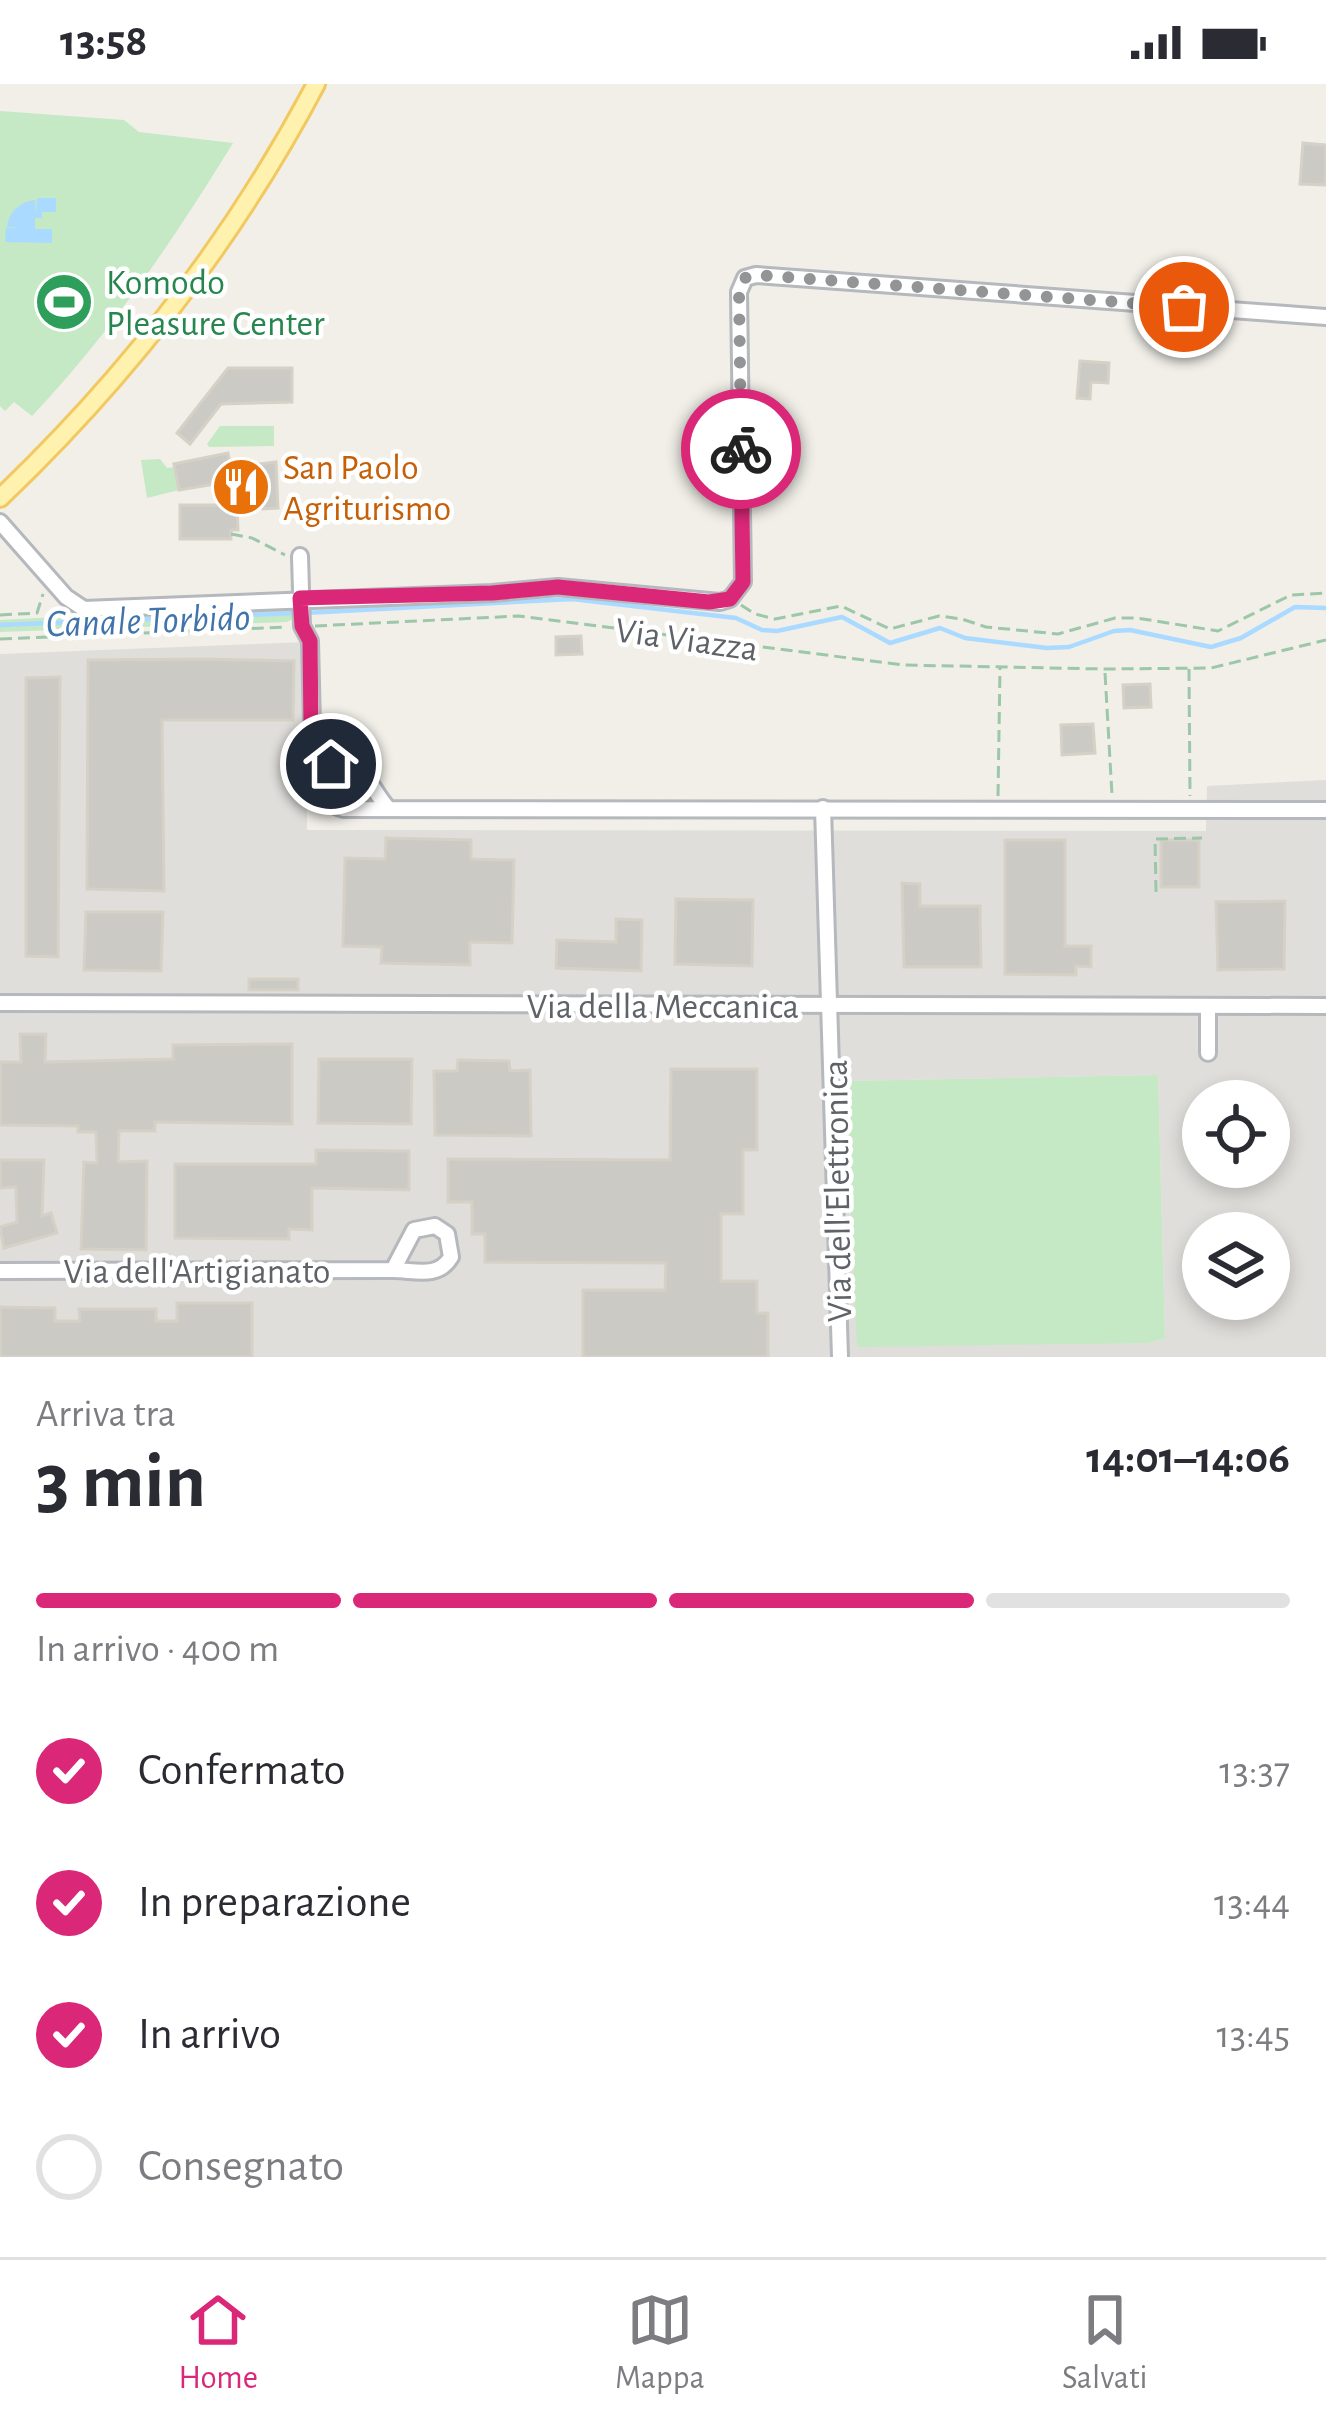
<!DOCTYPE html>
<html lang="it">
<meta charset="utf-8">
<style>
body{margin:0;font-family:"Alegreya Sans",sans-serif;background:#f7f7f7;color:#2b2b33;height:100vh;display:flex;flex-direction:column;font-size:45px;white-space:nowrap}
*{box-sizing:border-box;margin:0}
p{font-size:39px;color:#7c7c81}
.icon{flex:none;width:66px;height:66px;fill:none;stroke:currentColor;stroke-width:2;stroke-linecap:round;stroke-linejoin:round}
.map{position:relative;height:1273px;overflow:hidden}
.side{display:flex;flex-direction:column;background:#fff;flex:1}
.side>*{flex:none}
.fabs{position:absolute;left:1182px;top:996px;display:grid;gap:24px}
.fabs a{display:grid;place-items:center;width:108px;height:108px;border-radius:50%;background:#fff;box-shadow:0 6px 18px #0003;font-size:60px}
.pin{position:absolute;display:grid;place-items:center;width:102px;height:102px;color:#fff;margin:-51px;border:6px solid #fff;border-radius:50%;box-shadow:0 3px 12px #0007}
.courier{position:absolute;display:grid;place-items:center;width:120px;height:120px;margin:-60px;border:9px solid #db2777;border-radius:50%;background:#fff;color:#222;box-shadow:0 3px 15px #0007}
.head em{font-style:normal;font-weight:700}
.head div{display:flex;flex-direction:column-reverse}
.head{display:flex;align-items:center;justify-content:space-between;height:204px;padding:0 36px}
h1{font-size:78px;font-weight:700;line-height:90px}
.bar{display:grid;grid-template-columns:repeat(4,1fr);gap:18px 12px;align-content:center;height:144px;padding:0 36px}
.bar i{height:15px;border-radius:9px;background:#e1e1e2}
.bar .on{background:#db2777}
.bar p{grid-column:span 4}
ol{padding:0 36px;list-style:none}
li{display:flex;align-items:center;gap:36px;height:132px}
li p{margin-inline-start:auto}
li .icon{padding:12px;border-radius:50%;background:#db2777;color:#fff;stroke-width:4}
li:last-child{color:#7c7c81}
li i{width:66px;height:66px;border:6px solid #e1e1e2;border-radius:50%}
.status{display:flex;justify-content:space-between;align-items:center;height:84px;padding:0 60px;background:#fff;direction:ltr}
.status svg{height:33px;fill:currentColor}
.tab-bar{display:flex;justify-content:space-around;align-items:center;height:168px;border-top:3px solid #e1e1e2;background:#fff;font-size:33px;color:#7c7c81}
.tab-bar a{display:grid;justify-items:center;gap:6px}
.tab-bar .on{color:#db2777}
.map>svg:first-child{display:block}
.industrial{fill:#e0deda;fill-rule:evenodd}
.green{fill:#c5e8c5}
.water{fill:#aadaff}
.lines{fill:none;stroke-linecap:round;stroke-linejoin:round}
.stream{stroke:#aadaff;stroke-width:4.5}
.building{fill:#cccac5;stroke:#d6d1c6;stroke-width:3}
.minor-casing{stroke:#b5b8bc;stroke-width:20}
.major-casing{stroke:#f2c960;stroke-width:22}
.path{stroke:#9cc7a9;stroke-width:3;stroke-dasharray:12 6;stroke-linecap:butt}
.minor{stroke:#fff;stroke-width:14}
.major{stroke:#fff2af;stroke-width:16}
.done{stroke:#929495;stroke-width:12;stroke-dasharray:0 21.6}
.route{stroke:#db2777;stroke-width:15}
.labels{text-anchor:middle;stroke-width:9;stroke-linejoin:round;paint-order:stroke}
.leisure-label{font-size:36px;fill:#27864d;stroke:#fff;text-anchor:start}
.food-label{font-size:36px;fill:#c56008;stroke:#fff;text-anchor:start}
.street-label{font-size:36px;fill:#5f6368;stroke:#fff}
.water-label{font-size:39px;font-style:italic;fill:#4174aa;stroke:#fff}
</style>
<div class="status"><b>13:58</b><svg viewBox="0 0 49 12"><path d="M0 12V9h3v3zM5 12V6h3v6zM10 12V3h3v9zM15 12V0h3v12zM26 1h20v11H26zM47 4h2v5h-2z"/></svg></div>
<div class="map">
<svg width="1326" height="1273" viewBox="0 0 1326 1273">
<rect width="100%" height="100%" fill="#f1efe8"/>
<path class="industrial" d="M306,558L307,746L1206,747L1207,702L1326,696V1273H0V570ZM1158,991L1165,1255L1145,1259L845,997ZM1203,1017H1269V1083H1203ZM1203,1149H1269V1215H1203Z"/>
<g class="green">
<path d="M0,27L124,36L139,48L233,59C172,158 112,247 32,332L14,318L5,327L0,322Z"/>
<path d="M220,342H274V362L209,363L207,360Z"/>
<path d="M160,375L167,384L175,383L179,406L147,414L141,376Z"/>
<path d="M292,521L296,524V533L287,538L0,548V536Z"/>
<path d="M1158,991L1165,1255L1146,1259L857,1263L845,997Z"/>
</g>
<path class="water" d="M37,114H56V128H42V134H35V145H52V159L5,158L6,144H23L7,143C9,127 20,118 35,116L36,131Z"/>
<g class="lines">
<g class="stream">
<path d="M304,529L572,515L736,534L762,546L777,547L842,533L890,559L940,544L965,554L1047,564L1069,563L1114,547L1130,546L1211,563L1241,554L1295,523L1326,524"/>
<path d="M0,541L296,529"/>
</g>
</g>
<g class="building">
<path d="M1303,59L1326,61V101L1300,100Z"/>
<path d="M1080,277L1109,279L1108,299L1091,298L1090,315L1077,314Z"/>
<path d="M228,284H292V318L221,320L190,360L177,349Z"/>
<path d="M228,369L233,397L179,406L174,380Z"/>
<path d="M276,378L278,424L263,425L259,380Z"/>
<path d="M180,421H237L238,446H231V455H180Z"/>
<path d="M581,552L582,570L556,571V553Z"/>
<path d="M204,575L294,577L293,636H162L164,807L87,805L88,576Z"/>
<path d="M60,593L58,873L26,872V594Z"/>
<path d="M1150,600L1151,623L1124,624L1123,601Z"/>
<path d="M1093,640L1095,669L1062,671L1061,641Z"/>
<path d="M386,754L471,756V775L514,776L512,859L470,858V881L381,879L382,863L343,862L345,774L385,775Z"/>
<path d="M1005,756H1065V862H1091V883L1076,882V891L1005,890Z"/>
<rect x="1161" y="756" width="38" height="47"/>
<path d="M902,799L920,800V822H980L981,883H904Z"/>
<path d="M676,815L753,816L752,882L675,880Z"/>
<path d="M1285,817L1284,885L1218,886L1216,818Z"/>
<path d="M86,828H163L161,887L84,886Z"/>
<path d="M616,835L642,836L641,887L556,884L557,856L616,858Z"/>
<rect x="249" y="895" width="49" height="11"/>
<path d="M20,950H46L45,978L173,975V961L292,960V1040L155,1038V1047H119L118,1078L147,1077L146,1166L81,1165L84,1078L97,1079L96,1048H78V1042L0,1041V978H21Z"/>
<path d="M319,975H412L411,1040L318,1039Z"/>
<path d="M458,976L509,977L510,987L530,986L531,1052L435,1051L434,987H457Z"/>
<path d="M671,985H757V1066H743V1130H721V1197H757V1229H768V1273H583V1206H665L666,1179L485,1178V1150H472V1118H448V1075L670,1076Z"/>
<path d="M316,1066L409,1067V1106L312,1104V1146L289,1145V1155L175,1154V1080H316Z"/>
<path d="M0,1076H44L42,1132L51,1129L57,1149L4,1164L0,1143L17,1138L16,1103L0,1104Z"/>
<path d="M177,1219H252V1273H0V1223L55,1224V1237H80L79,1225H156V1237H177Z"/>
</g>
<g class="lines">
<defs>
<g id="minor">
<path d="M0,438L66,513L84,525L492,509L558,503L720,518L730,515L743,498L739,208L745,194L756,191L1326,233"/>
<path d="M300,472L302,542L310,557L312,641L320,665L331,680"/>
<path d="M387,723C368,701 365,675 331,680L318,695L322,717L343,725L1326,726"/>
<path d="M823,724L840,1273"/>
<path d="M0,919L1326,922"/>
<path d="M1208,922V969"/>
<path d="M0,1187L393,1186C415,1186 438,1195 451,1173L447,1150L435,1142L414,1146L393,1186"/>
</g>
<path id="major" d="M0,414C128,292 233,157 316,0"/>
</defs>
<use href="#minor" class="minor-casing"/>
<use href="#major" class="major-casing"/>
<g class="path">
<path d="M231,450L252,454L285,471"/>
<path d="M741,521L755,530L775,535L841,522L890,545L939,532L962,535L986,543L1058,550L1115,534H1137L1218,547L1291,511L1326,509"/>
<path d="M0,531L37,529L43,510"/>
<path d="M315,542L519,532L904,581L1104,585L1211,584L1326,556"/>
<path d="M0,555L287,543"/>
<path d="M1189,585L1190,712"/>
<path d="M1105,589L1112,711"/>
<path d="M998,712L1000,584"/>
<path d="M1156,808L1155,755L1202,754"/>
</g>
<use href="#minor" class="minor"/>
<use href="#major" class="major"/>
</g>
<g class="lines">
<path class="done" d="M741,365L739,208L745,194L757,191L1184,223"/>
<path class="route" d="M331,680L320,665L311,641L310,557L302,542L300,514L492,509L558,503L709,518L730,515L743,498L741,365"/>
</g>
<defs>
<symbol id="stadium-disc" viewBox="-11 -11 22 22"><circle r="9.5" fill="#2e9e5b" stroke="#fff"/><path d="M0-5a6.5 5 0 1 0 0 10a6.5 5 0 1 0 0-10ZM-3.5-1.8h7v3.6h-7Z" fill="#fff"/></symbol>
<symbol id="restaurant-disc" viewBox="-11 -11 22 22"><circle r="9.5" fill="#e8710a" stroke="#fff"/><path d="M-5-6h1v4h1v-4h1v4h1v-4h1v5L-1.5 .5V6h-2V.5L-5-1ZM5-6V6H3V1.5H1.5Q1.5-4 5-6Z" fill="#fff"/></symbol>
</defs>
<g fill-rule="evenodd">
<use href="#stadium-disc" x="31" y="185" width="66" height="66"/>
<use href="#restaurant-disc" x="208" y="370" width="66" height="66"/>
</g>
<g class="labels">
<g class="leisure-label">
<text x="106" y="210">Komodo<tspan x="106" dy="41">Pleasure Center</tspan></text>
</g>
<g class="food-label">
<text x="283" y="395">San Paolo<tspan x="283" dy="41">Agriturismo</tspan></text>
</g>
<g class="street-label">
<text transform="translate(687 554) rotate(8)" y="13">Via Viazza</text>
<text x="663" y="934">Via della Meccanica</text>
<text transform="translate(836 1107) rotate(-91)" y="13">Via dell'Elettronica</text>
<text x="197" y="1199">Via dell'Artigianato</text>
</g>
<g class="water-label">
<text transform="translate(148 535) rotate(-2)" y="14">Canale Torbido</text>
</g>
</g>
</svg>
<div class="fabs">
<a><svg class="icon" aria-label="locate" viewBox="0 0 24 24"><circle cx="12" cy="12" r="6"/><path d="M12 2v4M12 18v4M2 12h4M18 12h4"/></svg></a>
<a><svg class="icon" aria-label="layers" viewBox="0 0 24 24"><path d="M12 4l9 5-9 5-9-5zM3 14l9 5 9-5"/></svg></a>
</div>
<div class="pin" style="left:1184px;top:223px;background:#ea580c"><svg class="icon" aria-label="bag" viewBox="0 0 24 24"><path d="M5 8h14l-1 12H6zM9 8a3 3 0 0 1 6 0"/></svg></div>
<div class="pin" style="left:331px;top:680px;background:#1f2937"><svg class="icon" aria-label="home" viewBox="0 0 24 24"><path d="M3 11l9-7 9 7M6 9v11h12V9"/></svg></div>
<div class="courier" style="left:741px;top:365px"><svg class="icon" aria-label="bike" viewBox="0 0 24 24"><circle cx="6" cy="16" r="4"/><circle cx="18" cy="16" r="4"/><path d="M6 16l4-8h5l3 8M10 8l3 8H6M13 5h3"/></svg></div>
</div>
<section class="side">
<div class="head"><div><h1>3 min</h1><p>Arriva tra</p></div><em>14:01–14:06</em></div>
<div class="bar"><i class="on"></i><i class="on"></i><i class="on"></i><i></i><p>In arrivo · 400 m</p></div>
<ol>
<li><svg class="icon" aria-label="check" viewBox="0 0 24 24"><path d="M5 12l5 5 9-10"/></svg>Confermato<p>13:37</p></li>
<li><svg class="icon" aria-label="check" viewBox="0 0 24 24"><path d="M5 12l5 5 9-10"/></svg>In preparazione<p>13:44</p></li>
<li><svg class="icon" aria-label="check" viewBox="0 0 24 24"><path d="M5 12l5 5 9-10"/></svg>In arrivo<p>13:45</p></li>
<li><i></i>Consegnato</li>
</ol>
</section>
<nav class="tab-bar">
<a class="on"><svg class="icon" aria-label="home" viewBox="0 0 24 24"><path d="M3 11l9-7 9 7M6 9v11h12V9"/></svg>Home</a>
<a><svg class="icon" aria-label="map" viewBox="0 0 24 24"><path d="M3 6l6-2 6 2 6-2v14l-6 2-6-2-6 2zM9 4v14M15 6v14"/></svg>Mappa</a>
<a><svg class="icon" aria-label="saved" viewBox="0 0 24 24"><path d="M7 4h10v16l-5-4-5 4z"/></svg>Salvati</a>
</nav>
